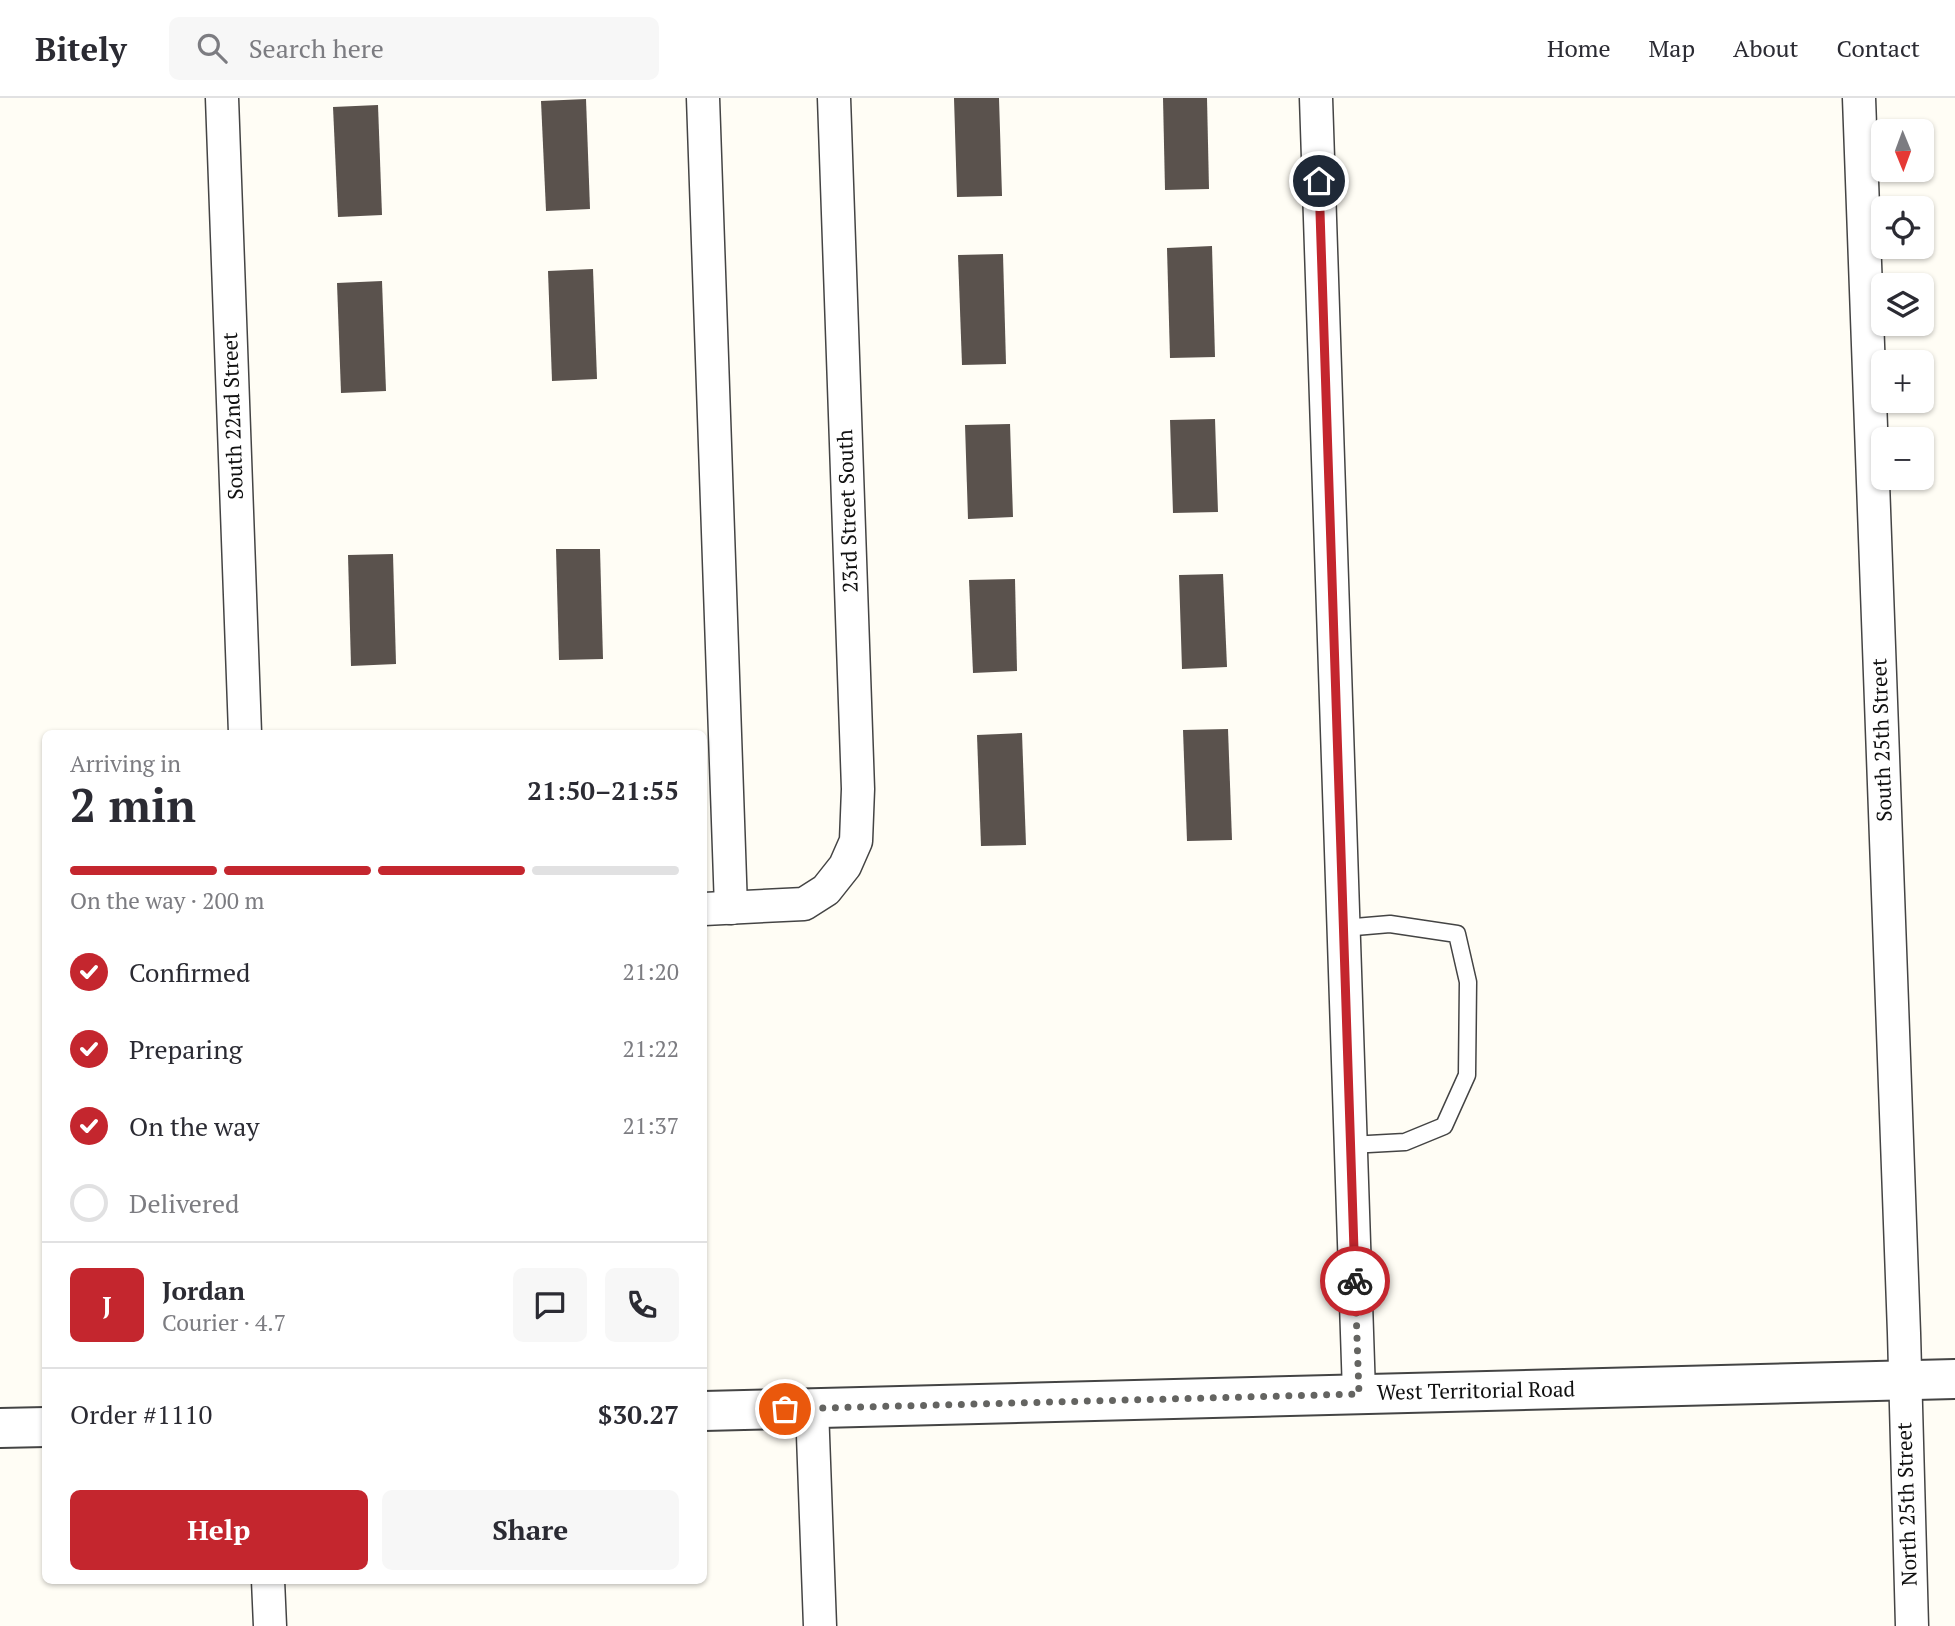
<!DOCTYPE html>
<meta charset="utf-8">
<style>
body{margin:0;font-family:"PT Serif",serif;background:#f7f7f7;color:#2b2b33;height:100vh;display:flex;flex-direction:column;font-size:26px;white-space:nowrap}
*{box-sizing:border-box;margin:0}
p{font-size:23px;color:#7c7c81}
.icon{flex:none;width:38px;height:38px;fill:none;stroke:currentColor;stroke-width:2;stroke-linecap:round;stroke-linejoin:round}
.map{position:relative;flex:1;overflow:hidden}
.side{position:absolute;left:42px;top:632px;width:665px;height:854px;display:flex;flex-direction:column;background:#fff;border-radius:10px;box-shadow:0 2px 5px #0004}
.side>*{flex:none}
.needle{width:46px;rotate:179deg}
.controls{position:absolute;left:1871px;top:21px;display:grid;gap:14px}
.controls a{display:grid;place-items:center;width:63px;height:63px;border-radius:10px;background:#fff;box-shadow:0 2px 5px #0004;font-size:35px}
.pin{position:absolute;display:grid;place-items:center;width:60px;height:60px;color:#fff;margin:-30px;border:4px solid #fff;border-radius:50%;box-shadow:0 2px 7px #0007}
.courier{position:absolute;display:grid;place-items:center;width:70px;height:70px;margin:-35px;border:5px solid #c4262e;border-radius:50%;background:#fff;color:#222;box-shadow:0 2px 9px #0007}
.head em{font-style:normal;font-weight:800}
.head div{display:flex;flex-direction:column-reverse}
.head{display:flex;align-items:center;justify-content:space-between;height:119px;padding:0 28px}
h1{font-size:46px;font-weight:800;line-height:52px}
.bar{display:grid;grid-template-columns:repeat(4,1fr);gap:10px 7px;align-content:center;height:84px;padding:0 28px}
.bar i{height:9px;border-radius:5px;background:#e1e1e2}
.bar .current{background:#c4262e}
.bar p{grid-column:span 4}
.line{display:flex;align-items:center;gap:18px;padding:0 28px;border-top:2px solid #e1e1e2}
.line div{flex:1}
.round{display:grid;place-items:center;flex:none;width:74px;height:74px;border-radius:10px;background:#f7f7f7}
ol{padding:0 28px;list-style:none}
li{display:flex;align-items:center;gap:21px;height:77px}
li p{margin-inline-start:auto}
li .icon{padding:7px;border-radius:50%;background:#c4262e;color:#fff;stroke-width:4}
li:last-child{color:#7c7c81}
li i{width:38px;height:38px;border:4px solid #e1e1e2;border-radius:50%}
.primary-button{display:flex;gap:14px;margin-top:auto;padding:14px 28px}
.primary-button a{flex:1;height:80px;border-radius:10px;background:#c4262e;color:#fff;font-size:28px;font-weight:800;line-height:80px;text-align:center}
.primary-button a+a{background:#f7f7f7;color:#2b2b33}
header{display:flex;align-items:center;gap:42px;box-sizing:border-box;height:98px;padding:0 35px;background:#fff;border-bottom:2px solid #e1e1e2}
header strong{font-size:33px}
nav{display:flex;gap:38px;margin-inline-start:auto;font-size:24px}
.search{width:490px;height:63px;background:#f7f7f7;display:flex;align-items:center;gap:18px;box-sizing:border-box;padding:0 24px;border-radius:10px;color:#7c7c81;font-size:26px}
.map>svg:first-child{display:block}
.building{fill:#5a524d}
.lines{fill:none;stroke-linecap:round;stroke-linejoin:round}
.service-casing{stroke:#444;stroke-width:19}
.minor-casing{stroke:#444;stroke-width:35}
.tertiary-casing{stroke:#444;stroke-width:42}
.service{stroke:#fff;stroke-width:16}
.minor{stroke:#fff;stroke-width:32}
.tertiary{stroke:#fff;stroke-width:38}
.done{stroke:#646461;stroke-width:7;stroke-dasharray:0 12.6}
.route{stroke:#c4262e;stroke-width:9}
.labels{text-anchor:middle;stroke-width:7;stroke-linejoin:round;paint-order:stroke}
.street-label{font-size:21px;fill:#111;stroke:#fff}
</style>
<header>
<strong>Bitely</strong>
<div class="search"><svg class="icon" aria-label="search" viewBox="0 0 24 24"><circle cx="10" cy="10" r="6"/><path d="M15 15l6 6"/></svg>Search here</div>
<nav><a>Home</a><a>Map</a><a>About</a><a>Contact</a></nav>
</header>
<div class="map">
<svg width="1955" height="1528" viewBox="0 0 1955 1528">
<rect width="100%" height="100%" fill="#fffdf5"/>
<g class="building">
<path d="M954,0H999L1002,98L957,99Z"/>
<path d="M1163,0H1207L1209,91L1165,92Z"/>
<path d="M586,1L590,111L546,113L541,3Z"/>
<path d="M378,7L382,117L338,119L333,9Z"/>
<path d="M1212,148L1215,259L1170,260L1167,150Z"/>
<path d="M1003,156L1006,266L962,267L958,157Z"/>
<path d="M593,171L597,281L552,283L548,173Z"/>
<path d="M382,183L386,293L341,295L337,185Z"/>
<path d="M1215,321L1218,414L1173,415L1170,322Z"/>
<path d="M1010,326L1013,419L968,421L965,327Z"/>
<path d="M556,451H600L603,561L559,562Z"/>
<path d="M393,456L396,566L351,568L348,457Z"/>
<path d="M1223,476L1227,569L1182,571L1179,477Z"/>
<path d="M1015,481L1017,573L973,575L969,482Z"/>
<path d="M1228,631L1232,742L1187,743L1183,632Z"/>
<path d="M1022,635L1026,747L981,748L977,637Z"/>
</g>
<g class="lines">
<defs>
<path id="service" d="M1343,830L1390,826L1457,836L1468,884L1467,977L1444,1028L1405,1044L1350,1047"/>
<g id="minor">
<path d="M222,0L245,635"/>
<path d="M703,0L731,810"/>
<path d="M1316,0L1359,1295"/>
<path d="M1859,0L1904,1235L1912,1528"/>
<path d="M704,811L804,806L826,792L845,768L856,743L858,691L834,0"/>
<path d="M812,1310L820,1528"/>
<path d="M268,1482L270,1528"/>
</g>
<g id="tertiary">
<path d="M704,1313L1955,1281"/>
<path d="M0,1330L46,1329"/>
</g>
</defs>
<use href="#service" class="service-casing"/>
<use href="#minor" class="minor-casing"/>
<use href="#tertiary" class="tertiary-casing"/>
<use href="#service" class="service"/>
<use href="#minor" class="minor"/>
<use href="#tertiary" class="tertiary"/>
</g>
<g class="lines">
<path class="done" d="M785,1311L1359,1296L1355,1183"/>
<path class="route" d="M1319,83L1355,1183"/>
</g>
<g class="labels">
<g class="street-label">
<text transform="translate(233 318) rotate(-92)" y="7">South 22nd Street</text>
<text transform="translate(848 413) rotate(-92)" y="7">23rd Street South</text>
<text transform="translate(1882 642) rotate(-92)" y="7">South 25th Street</text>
<text transform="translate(1476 1293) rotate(-1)" y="7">West Territorial Road</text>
<text transform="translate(1907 1406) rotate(-92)" y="7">North 25th Street</text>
</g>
</g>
</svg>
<div class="controls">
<a><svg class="needle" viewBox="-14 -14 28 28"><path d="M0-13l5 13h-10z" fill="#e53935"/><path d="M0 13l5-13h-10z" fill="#7c7c81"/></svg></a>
<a><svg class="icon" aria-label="locate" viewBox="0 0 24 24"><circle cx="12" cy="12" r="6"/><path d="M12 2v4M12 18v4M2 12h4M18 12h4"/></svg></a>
<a><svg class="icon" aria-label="layers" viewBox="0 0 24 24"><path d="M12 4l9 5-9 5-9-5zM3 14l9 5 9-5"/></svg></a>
<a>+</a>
<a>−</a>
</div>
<div class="pin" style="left:785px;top:1311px;background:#ea580c"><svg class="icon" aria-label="bag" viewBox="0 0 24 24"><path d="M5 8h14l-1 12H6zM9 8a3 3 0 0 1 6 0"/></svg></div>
<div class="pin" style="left:1319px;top:83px;background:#1f2937"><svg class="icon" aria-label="home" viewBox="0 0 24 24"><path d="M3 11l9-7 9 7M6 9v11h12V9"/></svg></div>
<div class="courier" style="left:1355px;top:1183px"><svg class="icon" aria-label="bike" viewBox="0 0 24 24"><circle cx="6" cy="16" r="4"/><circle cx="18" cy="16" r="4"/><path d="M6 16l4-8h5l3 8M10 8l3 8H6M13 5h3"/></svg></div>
<section class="side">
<div class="head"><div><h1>2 min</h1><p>Arriving in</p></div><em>21:50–21:55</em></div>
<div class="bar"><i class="current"></i><i class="current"></i><i class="current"></i><i></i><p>On the way · 200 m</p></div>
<ol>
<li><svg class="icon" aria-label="check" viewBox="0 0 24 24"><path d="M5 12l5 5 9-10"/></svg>Confirmed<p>21:20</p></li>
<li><svg class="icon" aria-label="check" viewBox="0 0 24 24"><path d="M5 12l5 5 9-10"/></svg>Preparing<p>21:22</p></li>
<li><svg class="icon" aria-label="check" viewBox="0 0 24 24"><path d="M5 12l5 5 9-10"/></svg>On the way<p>21:37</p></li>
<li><i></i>Delivered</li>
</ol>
<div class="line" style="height:126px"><b class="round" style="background:#c4262e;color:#fff">J</b><div><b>Jordan</b><p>Courier · 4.7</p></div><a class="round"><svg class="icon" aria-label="chat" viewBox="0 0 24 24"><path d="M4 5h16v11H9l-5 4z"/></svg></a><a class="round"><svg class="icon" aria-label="phone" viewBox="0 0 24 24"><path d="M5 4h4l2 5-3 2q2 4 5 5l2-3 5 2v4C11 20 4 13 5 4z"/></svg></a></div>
<div class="line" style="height:91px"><div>Order #1110</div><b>$30.27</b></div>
<div class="primary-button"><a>Help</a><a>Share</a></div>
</section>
</div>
